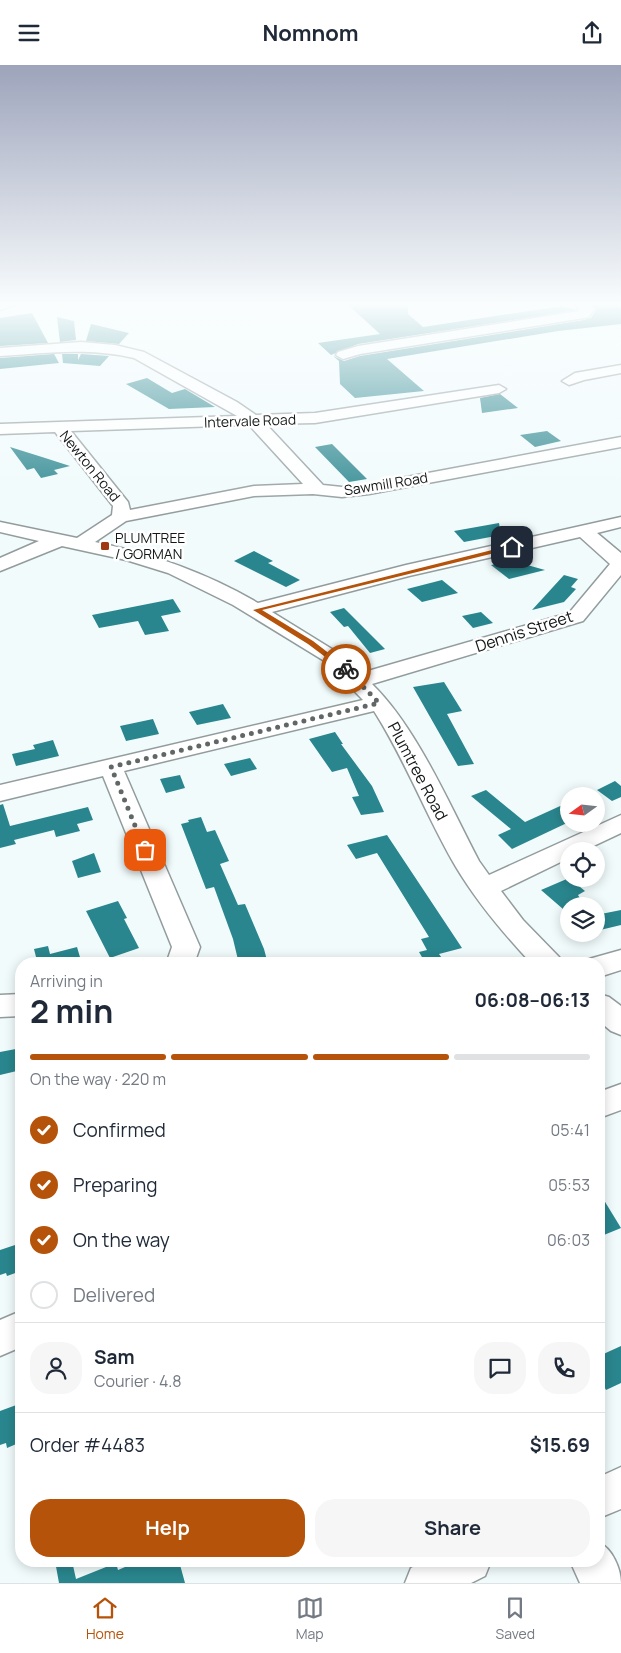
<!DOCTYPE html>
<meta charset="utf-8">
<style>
body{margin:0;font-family:Manrope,sans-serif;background:#f6f6f7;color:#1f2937;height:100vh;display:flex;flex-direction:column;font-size:19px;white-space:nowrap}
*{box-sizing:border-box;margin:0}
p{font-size:16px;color:#747a83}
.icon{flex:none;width:28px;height:28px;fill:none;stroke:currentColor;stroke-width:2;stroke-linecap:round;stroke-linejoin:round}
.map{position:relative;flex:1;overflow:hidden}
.side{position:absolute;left:15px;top:892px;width:590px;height:610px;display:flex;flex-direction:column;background:#fff;border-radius:20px;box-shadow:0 2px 12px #0003}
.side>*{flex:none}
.needle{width:32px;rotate:255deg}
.tools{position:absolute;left:560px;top:722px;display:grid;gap:10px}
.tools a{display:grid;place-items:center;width:45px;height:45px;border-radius:50%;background:#fff;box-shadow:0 2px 12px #0003;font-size:25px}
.pin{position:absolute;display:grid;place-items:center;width:42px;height:42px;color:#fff;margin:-21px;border-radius:10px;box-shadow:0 2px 8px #0006}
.courier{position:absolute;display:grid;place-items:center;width:50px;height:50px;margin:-25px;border:4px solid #b45309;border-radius:50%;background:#fff;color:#222;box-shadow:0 1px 6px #0007}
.summary em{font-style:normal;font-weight:700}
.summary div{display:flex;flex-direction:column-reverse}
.summary{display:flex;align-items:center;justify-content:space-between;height:85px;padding:0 15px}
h1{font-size:32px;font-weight:700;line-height:38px}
.bar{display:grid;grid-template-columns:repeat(4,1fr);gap:8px 5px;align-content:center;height:60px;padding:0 15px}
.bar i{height:6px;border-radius:4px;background:#e0e1e3}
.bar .current{background:#b45309}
.bar p{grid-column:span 4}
.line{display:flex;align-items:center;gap:12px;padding:0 15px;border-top:1px solid #e0e1e3}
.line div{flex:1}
.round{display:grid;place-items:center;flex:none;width:52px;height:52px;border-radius:20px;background:#f6f6f7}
ol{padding:0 15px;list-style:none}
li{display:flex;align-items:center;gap:15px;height:55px}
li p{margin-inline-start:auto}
li .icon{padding:5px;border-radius:50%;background:#b45309;color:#fff;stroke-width:4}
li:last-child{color:#747a83}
li i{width:28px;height:28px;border:2px solid #e0e1e3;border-radius:50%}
.button{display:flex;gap:10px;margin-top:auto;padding:10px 15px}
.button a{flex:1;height:58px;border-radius:20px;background:#b45309;color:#fff;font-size:20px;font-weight:700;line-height:58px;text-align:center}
.button a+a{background:#f6f6f7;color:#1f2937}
header{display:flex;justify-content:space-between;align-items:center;height:65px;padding:0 15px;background:#fff;font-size:22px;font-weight:700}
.menu{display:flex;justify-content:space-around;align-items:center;height:70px;border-top:1px solid #e0e1e3;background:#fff;font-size:14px;color:#747a83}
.menu a{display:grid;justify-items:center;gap:2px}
.menu .current{color:#b45309}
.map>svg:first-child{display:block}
.building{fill:#2a868e}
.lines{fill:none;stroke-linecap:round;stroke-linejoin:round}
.minor-casing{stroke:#939c9d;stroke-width:3}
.minor{fill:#fff;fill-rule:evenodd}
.route{fill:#b45309}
.done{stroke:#616767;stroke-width:5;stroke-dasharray:0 9}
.poi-dot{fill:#9f3911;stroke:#fff;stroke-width:2}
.labels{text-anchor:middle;stroke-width:5;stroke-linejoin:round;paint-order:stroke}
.far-street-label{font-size:14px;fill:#131717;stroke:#fff}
.far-poi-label{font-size:14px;fill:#131717;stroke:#fff;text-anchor:start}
.street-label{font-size:16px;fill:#131717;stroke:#fff}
</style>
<header><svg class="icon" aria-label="menu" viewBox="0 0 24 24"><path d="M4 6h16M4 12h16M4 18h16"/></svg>Nomnom<svg class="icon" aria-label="share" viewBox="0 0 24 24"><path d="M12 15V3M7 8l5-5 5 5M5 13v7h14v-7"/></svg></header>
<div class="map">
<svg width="621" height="1518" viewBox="0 0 621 1518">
<rect width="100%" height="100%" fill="#f1fbfc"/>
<g class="building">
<path d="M346,238H408V249L423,262L562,241L577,245L358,279L331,290L318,278L380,269Z"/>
<path d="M614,238L621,242V259L558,266L387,294L424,326L355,333L340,319L339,296L333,291L344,296L360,291L584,255L591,253L596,245L593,240Z"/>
<path d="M32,248L48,278L0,281V253Z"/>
<path d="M57,252L74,256L76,275L60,277Z"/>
<path d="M91,259L129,268L119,279L86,276Z"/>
<path d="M54,289L59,298L0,304V293Z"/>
<path d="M62,289H78V295L81,289L109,291L100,301L63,298Z"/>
<path d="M147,313L172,328L185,324L215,342L169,344L126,319Z"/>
<path d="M500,329L518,343L482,348L480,333Z"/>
<path d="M547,366L561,376L535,382L520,370Z"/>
<path d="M332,379L367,414L349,417L315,382Z"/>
<path d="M10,382L42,392L70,401L54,405L58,409L41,413L34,403L27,405Z"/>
<path d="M499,458L501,470L464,477L454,466Z"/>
<path d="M254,486L273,496L268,498L300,515L286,522L234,496Z"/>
<path d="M513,496L545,505L509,514L491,500Z"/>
<path d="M564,510L578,514L571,522L576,524L564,537L532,545Z"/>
<path d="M442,515L458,528L422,537L407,524Z"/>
<path d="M173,534L181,547L161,551L169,566L145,570L138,556L99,563L92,550Z"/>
<path d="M344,543L385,584L370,588L348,561L344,562L330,547Z"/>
<path d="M481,547L493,558L473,563L462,551Z"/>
<path d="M444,617L462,646L447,649L474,699L458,701L413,622Z"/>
<path d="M223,639L231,653L197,660L189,647Z"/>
<path d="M153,654L159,669L126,676L120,661Z"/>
<path d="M335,667L343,679H341L372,721L384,747L361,750L352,732L359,731L347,703L332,707L309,674Z"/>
<path d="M53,675L59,691L16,701L12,689L35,684L33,680Z"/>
<path d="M250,693L257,704L231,711L224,699Z"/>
<path d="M180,710L185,723L166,728L160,714Z"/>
<path d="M615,716L621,721V732L612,736L597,725Z"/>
<path d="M486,725L525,757L569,737V757L512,784L498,770L511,764L471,731Z"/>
<path d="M3,739L10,761L88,742L93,755L77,759L80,766L56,772L54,765L14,775L16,779L0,783V740Z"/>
<path d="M201,752L207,767L215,765L229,796L220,799L238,840L245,839L264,884L268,899H239L233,874L214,822L206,824L181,759L189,757L188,755Z"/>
<path d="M387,770L462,883L439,889L444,896L426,899L419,887L427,885L421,874L429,872L377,788L356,794L347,780Z"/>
<path d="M94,788L101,807L78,813L72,796Z"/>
<path d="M569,813L585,826L578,830L581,835L563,844L541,825Z"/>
<path d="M118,836L127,853L124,854L139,883L110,893L86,846Z"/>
<path d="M621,845V860L596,866V850Z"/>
<path d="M48,881L50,889L77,882L82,899H30L29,894L36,892L34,884Z"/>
<path d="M21,983V1005L0,1010V987Z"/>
<path d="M599,1127L621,1163L599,1172Z"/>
<path d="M21,1178V1206L7,1211L6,1208L0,1210V1185Z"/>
<path d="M621,1281V1318L606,1325L599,1312V1291Z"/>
<path d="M19,1339L21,1349V1377L7,1383L6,1378L0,1380V1346Z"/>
<path d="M55,1496H72L76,1514L116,1498L118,1505L139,1496H179L185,1518H59Z"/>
</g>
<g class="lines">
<defs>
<g id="minor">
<path d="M0,238H19L0,245Z"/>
<path d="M574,238H589L594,244L589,252L584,253L360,289L343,294L336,290L338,287L358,281L580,246Z"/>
<path d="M81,277L115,280L144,287L237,337L256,350L315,348L499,320L506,324L499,328L315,358L266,359L323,420L342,422L369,419L621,372V382L369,429L342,432L313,429L254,431L126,456L95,477C153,489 207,508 258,538L406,500L621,452V462L597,468L621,488V510L583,556L372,619C417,663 449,739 479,796L489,810L621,750V768L583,786H569V793L501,826L523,855L559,892L563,899H532C504,869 477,837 456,802C426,751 406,696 374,646L124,706L200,882L194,899H166L172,882L103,711L0,736V720L363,635L326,597L233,540L168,508L126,495L62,481L0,506V493L39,476L0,467V457L77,473L112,450L113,441L55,367L0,369V359L237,351L134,293C89,282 45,288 0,291V283ZM249,360L303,419L254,421L130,445L128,437L71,366ZM580,472L610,499L569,548L361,608L340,589L272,547L409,511Z"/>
<path d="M621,300V308L584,315L569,320L562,316L575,308Z"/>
<path d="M621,885V905L599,912V899H586L589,894Z"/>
<path d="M21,929V951L0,952V930Z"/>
<path d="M599,929L609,932L621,941V970L611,966L599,956Z"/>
<path d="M621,1019V1045L599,1053V1027Z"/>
<path d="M21,1246V1282L0,1291V1255Z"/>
<path d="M621,1402V1444L599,1453V1412Z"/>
<path d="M599,1478C612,1483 621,1504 621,1518H580L570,1496H599Z"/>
<path d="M424,1496H491L485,1511L471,1518H405L411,1503Z"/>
</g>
</defs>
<use href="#minor" class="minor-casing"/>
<use href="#minor" class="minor"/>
</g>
<linearGradient id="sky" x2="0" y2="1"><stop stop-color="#9da4bb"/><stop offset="0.53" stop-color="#f9fdfe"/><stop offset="1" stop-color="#f9fdfe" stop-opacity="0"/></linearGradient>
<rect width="621" height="451" fill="url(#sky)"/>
<path class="route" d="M512,480L515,483L262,545L313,576L348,603V606H344L308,579L253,545Z"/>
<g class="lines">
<path class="done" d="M145,785L111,702L379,638L346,604"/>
</g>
<rect class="poi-dot" x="100" y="476" width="10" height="10" rx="2.5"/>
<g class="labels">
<g class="far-street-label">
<text transform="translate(250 356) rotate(-2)" y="5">Intervale Road</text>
<text transform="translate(90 401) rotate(51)" y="5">Newton Road</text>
<text transform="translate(386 419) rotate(-9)" y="5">Sawmill Road</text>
</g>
<g class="far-poi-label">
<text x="115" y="478">PLUMTREE<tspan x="115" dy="16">/ GORMAN</tspan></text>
</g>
<g class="street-label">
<text transform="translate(524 566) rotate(-18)" y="6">Dennis Street</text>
<text transform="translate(418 706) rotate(62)" y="6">Plumtree Road</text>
</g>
</g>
</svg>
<div class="tools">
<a><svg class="needle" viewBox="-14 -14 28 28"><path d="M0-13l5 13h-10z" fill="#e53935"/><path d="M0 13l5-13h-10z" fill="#747a83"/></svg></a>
<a><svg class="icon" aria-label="locate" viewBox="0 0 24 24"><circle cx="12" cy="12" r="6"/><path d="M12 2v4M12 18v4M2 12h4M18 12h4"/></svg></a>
<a><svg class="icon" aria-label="layers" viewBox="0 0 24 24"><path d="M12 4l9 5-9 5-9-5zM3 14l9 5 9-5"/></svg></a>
</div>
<div class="pin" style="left:145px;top:785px;background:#ea580c"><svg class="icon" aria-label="bag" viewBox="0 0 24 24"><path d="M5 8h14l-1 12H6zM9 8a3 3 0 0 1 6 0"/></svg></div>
<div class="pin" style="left:512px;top:482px;background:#1f2937"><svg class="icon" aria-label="home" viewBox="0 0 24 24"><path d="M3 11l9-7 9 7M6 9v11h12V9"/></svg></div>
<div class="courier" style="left:346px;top:604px"><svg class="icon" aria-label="bike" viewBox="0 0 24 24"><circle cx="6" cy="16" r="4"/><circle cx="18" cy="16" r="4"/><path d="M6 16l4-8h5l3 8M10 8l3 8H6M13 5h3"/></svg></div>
<section class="side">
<div class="summary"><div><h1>2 min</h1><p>Arriving in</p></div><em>06:08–06:13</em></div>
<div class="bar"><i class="current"></i><i class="current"></i><i class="current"></i><i></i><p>On the way · 220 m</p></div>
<ol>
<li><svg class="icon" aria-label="check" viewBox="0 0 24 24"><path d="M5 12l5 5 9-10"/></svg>Confirmed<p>05:41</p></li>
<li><svg class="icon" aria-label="check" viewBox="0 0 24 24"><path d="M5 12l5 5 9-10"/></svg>Preparing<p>05:53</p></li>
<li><svg class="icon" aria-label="check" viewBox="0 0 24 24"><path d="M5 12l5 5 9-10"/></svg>On the way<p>06:03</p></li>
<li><i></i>Delivered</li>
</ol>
<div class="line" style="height:90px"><a class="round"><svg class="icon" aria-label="person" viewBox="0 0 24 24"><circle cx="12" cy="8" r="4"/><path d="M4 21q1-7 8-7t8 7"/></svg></a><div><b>Sam</b><p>Courier · 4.8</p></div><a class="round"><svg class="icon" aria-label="chat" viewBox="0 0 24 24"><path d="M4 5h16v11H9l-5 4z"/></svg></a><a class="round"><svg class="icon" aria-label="phone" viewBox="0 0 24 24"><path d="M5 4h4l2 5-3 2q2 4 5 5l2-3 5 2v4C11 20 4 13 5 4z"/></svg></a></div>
<div class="line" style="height:65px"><div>Order #4483</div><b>$15.69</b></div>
<div class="button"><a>Help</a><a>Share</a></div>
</section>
</div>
<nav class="menu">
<a class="current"><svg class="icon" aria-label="home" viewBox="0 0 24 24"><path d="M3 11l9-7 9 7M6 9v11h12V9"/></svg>Home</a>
<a><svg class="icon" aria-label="map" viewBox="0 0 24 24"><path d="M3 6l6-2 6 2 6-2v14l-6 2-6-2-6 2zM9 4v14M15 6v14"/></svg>Map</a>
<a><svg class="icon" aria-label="saved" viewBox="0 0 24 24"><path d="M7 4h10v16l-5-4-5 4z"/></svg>Saved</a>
</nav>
